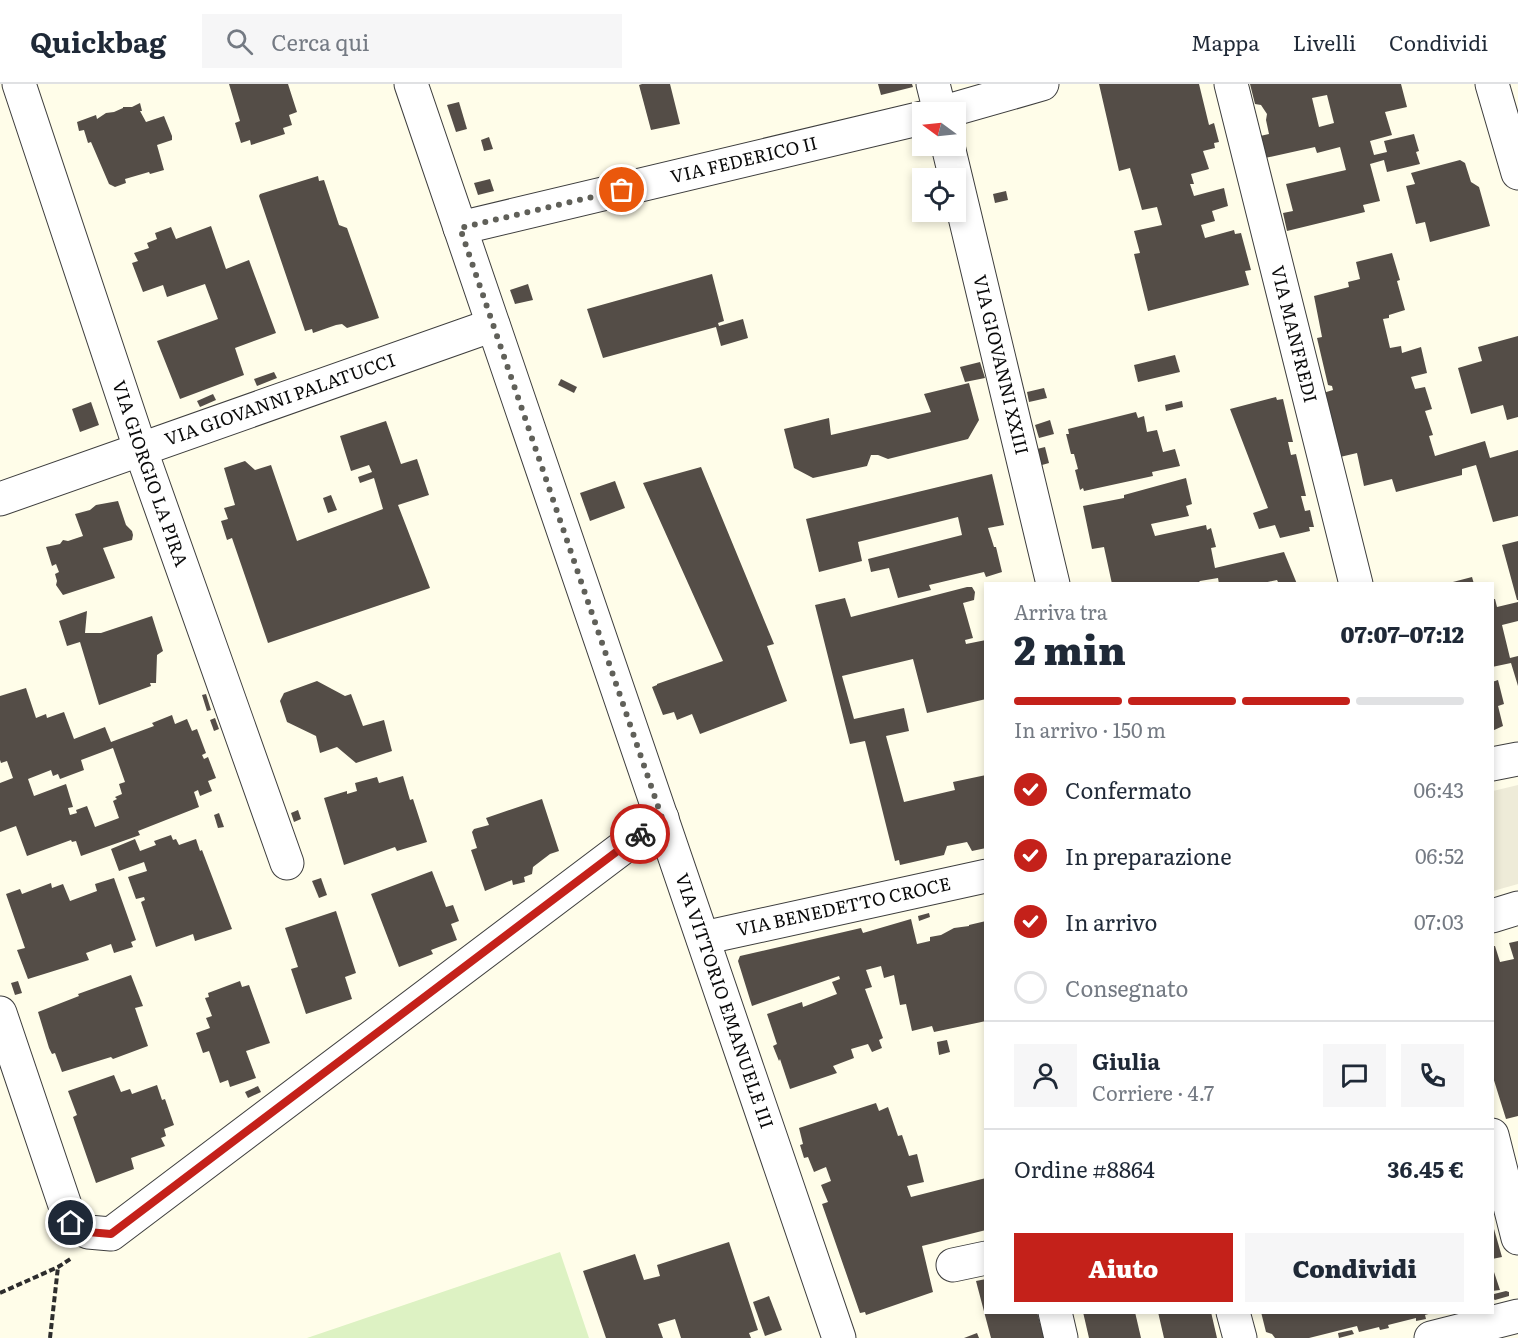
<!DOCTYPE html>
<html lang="it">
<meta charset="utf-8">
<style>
body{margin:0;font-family:Literata,serif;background:#f6f6f7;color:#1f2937;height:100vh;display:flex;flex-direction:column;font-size:22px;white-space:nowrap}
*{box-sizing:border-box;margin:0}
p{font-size:20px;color:#747a83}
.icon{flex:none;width:33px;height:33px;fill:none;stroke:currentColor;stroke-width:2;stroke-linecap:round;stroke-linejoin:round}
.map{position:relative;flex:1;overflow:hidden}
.sheet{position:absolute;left:984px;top:498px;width:510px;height:732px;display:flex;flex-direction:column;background:#fff;border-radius:0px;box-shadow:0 3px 9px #0003}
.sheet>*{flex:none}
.needle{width:39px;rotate:285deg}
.tools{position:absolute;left:912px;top:18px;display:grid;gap:12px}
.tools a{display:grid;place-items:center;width:54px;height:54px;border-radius:0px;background:#fff;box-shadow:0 3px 9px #0003;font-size:30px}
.pin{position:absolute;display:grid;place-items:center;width:51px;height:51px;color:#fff;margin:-26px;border:3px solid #fff;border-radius:50%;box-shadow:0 2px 6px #0007}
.courier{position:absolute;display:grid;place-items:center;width:60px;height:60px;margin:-30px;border:4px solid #c4211a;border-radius:50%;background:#fff;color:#222;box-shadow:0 2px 8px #0007}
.overview em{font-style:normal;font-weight:800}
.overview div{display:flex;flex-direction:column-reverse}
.overview{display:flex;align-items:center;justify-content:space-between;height:102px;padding:0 30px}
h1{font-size:39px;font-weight:800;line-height:45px}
.bar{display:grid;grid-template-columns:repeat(4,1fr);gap:9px 6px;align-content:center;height:72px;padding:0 30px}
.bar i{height:8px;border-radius:4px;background:#e0e1e3}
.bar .on{background:#c4211a}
.bar p{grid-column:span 4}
.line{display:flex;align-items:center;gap:15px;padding:0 30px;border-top:2px solid #e0e1e3}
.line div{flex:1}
.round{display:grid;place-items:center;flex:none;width:63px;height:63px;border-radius:0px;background:#f6f6f7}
ol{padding:0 30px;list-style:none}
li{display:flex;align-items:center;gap:18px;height:66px}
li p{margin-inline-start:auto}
li .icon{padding:6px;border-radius:50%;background:#c4211a;color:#fff;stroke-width:4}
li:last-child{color:#747a83}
li i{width:33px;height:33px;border:3px solid #e0e1e3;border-radius:50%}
.button{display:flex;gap:12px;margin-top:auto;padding:12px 30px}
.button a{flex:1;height:69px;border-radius:0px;background:#c4211a;color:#fff;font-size:24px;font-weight:800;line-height:69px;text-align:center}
.button a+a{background:#f6f6f7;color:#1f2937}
header{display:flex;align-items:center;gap:36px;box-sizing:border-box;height:84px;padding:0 30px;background:#fff;border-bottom:2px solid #e0e1e3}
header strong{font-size:28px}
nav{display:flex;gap:33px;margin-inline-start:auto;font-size:21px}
.search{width:420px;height:54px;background:#f6f6f7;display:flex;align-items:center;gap:15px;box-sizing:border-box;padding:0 21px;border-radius:0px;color:#747a83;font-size:22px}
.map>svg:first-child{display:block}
.pitch{fill:#ddf2c3}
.plaza{fill:#eeebd8}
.building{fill:#544d47;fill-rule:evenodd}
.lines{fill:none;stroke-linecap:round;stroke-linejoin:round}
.minor-casing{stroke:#3e3e3e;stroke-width:35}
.path{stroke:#2d2d2d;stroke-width:4;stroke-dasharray:6 3;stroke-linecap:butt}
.minor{stroke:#fff;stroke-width:33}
.done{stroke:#606059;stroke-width:6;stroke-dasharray:0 10.8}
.route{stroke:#c4211a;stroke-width:8}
.labels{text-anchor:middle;stroke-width:6;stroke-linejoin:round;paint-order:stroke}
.street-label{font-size:18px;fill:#0b0b0b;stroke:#fff}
</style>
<header>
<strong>Quickbag</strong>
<div class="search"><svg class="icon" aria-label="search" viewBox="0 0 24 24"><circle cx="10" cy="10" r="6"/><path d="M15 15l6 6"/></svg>Cerca qui</div>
<nav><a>Mappa</a><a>Livelli</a><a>Condividi</a></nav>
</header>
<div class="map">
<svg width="1518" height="1254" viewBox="0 0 1518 1254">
<rect width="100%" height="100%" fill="#fffde9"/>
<path class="pitch" d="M560,1168L589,1254H307Z"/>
<path class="plaza" d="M1518,701V800L1493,807V707Z"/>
<g class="building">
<path d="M229,0H288L297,28L289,31L292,41L283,44L285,50L251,61L250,56L241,59L235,39L240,37Z"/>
<path d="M642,0H670L680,40L651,46L639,1Z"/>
<path d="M878,0H912L913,3L881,11Z"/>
<path d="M1099,0H1199L1209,41L1214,39L1219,58L1214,59L1215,64L1203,67L1209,85L1191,90L1194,100H1190L1194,112L1224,104L1228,122L1212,127L1215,137L1201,141L1205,154L1234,146L1235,150L1241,149L1251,186L1245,187L1249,201L1148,227L1134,170L1140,169L1134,147L1162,141L1157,123L1142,126L1130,84L1119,87Z"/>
<path d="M1250,0H1401L1407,23L1385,28L1392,51L1370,57L1374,71L1387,68L1384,57L1414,50L1419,67L1416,68L1420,80L1387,88L1384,76L1370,80L1380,117L1363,121L1365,128L1287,147L1283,129L1293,127L1286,100L1346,86L1340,63L1317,69L1315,63L1265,74L1260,52L1269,50L1266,36L1267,30L1261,21L1255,20ZM1327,11L1334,39L1319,43L1312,14Z"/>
<path d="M459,18L467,45L456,48L447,21Z"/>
<path d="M140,19L142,27H140L146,38L164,32L172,52V56L157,61L164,86L150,90L149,88L125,95L126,99L115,103L109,100L91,58L88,59L84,46L79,47L77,38L96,31L97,35L106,29L114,28L123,24V23H132Z"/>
<path d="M489,53L493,65L484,67L481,56Z"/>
<path d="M1460,76L1465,79L1471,98L1479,103L1490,142L1430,158L1425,138L1416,140L1406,102L1415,100L1411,89Z"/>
<path d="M318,92L319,97L324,96L339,141L347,144L379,234L347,244L342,240L336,241L313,249L312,245L305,247L259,112L260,110Z"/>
<path d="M490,95L494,107L478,111L474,99Z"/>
<path d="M1006,107L1008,116L995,119L993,110Z"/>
<path d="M211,142L226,185L249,176L276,249L235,264L244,291L180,315L157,257L218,235L205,200L167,213L163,201L143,208L132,179L138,177L134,169L149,164L147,159L157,155L155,149L171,143L176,155Z"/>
<path d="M1392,169L1400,196L1397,197L1405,226L1389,231V234L1383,235L1390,264L1401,262L1402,269L1421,263L1427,289L1411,293L1415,305L1425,303L1432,325L1425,327L1433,351L1429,352L1435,372L1485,357L1490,374L1518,366V432L1493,438L1476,381L1462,385V391L1396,408L1392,395L1364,402L1357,369L1340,373L1323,309L1333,306L1332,302L1328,301L1317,254L1322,253L1314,212L1349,203L1348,198L1360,195L1356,178Z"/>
<path d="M712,190L724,237L718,239L719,242L743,235L748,254L721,262L716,243L603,274L587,225Z"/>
<path d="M528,200L533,216L515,220L510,206Z"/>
<path d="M1518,252V333L1507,336L1503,321L1471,330L1458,284L1482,277L1478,263Z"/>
<path d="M1175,271L1180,288L1138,298L1134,281Z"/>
<path d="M980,278L985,294L965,298L960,283Z"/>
<path d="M274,288L277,294L257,302L254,295Z"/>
<path d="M561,295L577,303L574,309L558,301Z"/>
<path d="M969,299L979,336L968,355L888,375L878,371H871L867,382L813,394L794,384L784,345L829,334L831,351L931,328L924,310Z"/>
<path d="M1044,304L1047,314L1029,318L1027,308Z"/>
<path d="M213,310L216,316L200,323L197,317Z"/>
<path d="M1276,313L1277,316L1283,315L1293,358H1288L1291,371L1296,370L1306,412H1301L1305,427L1310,426L1314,443H1309L1310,447L1280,454L1275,441L1259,445L1253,429L1268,424L1230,325Z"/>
<path d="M1182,317L1183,323L1166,327L1165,321Z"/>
<path d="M91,318L99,341L80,348L72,325Z"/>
<path d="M1136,328L1138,334L1144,332L1147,348L1157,346L1163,368L1175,365L1180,382L1152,388L1153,392L1084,407L1083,404L1080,406L1075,386L1078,385L1074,370H1071L1066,350H1069L1068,345Z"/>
<path d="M1050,336L1054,350L1039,354L1035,341Z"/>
<path d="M386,337L401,380L417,375L429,411L398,421L430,504L268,559L232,454L227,456L221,437L228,435L224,424L235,421L224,384L245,377L255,386L271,381L297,457L383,425L374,394L360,399L358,393L372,388L369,381L351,387L340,352Z"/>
<path d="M1045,363L1049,379L1042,381L1037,365Z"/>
<path d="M701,383L774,560L767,562L787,617L700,650L692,630L677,636L674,628L663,631L652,603L657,601V600L723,577L643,399Z"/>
<path d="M992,390L1004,441L988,444L994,463H996L1002,488L986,493L984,488L929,501L931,506L898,514L889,484L871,488L868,475L962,451L958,433L858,458L862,477L819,488L806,435Z"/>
<path d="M1186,394L1192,420L1186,422L1189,432L1151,440L1155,452L1206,441L1207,446L1211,444L1216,463L1211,464L1215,484L1284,468L1297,500H1279L1277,496L1259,500H1219L1218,494L1200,497L1197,500H1112L1104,463L1092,465L1083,422L1124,414V411Z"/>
<path d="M615,397L625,424L590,437L580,409Z"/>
<path d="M331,411L337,426L328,429L323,414Z"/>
<path d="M118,417L126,441L132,447L133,451L132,456L103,464L115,494L63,511L56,501L57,497L55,490L59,488L56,480L52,482L46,463L60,460L63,456L68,457L83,452L75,430L90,426L96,421Z"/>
<path d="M1518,457V516H1517L1502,461Z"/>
<path d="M1472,493L1474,500H1449V499Z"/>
<path d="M967,503H972L975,508L974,516L963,519L973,554L965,556L966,560L986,556V615L927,629L913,575L842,592L854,635L904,624L909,647L886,652L904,718L955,706L953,698L986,691V764L972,767L967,758L947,762L944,771L900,781L899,776L895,777L865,657L850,660L815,521L845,514L851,533Z"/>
<path d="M1492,515H1495L1497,523L1518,518V537L1502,541L1510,574L1518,572V602L1511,579L1492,583Z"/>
<path d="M87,527L85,549H101L152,532L163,567L157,571L156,599H150L151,602L99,621L80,558L67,562L59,537Z"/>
<path d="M1498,596L1504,620L1498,622L1503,642L1492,647V598Z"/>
<path d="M317,597L345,612L351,610L363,642L384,636L392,667L356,679L337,663L320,669L316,652L287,638L280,617L284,609Z"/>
<path d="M26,604L36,634L46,630L47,634L64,628L74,655L105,643L111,658L154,642L152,639L172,631L175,640L187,635L192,647L197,645L206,669L202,671L204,675L208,673L216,694L208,697L212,707L200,712L198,706L194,708L199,723L138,747L140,751L81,772L76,757L72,758L71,756L27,772L16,742L0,748V699L13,694L7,677L1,679L0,676V612ZM113,664L125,698L119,700L122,710L115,713L117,715L113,717L119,734L95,743L87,722L76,726L77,729L70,731L68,724L73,723L66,700L34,712L28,695L51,686L53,692L58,690L60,695L84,686L81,676Z"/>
<path d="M206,610L211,626L207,627L202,611Z"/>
<path d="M215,634L219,645L214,647L210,636Z"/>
<path d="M403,692L410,716L413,715L427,758L397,767L395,763L344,781L324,714L347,707V710L357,707L355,699L377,693L379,699Z"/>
<path d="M542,715L559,767L550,770L533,783L532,790L524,793L525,798L513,801L512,796L485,807L471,766L477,764L472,748L474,745L489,741L486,734Z"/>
<path d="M298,726L301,735L294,738L291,729Z"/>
<path d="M219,729L224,743L218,744L214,731Z"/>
<path d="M171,751L173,756L176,755L179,761L196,755L200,767L202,766L232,845L195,857L193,850L156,863L141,818L145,816L144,813L136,815L128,793L147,787L144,778L119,787L111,765L135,755L140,767L156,761L154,757Z"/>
<path d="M432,787L446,823L453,821L459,837L451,840L457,856L431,866L433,870L399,883L371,810Z"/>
<path d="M114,794L136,856L131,858L133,863L114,869L111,860L86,869L89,876L28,895L17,866L25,864L6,810L20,805L22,810L51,799L52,804L63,800L70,817L97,807L95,800Z"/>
<path d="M321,794L327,811L319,814L312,797Z"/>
<path d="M336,827L356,889L345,893L352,915L306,930L291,885L298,883L285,844Z"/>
<path d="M929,829L930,833L919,837L918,832Z"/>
<path d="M911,835L917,860L930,857V853L941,851L954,844L969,842V841L986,837V937L934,948L932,942L912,947L906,920L900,921L894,891L884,894L881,882L866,886L872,903L865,905L883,954L879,956L882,964L872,968L868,960L851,965L854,974L833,982L837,989L790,1005L780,975L779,977L773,962L777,960L767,930L802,918L803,923L837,910L832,898L840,895L839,892L752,922L738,877L740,872L861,844L863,849Z"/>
<path d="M1518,857V1032L1506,1035L1492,990V862H1495L1500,878L1514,875L1509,859Z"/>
<path d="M131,891L143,922L135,924L148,962L113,975L111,973L62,988L55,969L52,970L49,964L38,928L79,912L78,910Z"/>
<path d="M18,897L22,909L15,911L11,899Z"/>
<path d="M240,897L242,903L249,901L270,959L246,967L256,994L230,1003L228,996L220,999L209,967L203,969L196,949L210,944L206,934L212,932L205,914L209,913L208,909Z"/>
<path d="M947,956L950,968L939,971L937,958Z"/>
<path d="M114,991L121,1008L130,1005L132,1010L157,1001L162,1016L165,1015L174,1041L164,1045L166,1052L161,1054L165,1062L131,1074L134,1085L96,1099L73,1033L77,1031L68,1007Z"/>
<path d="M258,1002L261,1008L248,1014L245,1008Z"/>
<path d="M876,1019L879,1027L888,1023L898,1052L902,1051L909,1072L917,1070L924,1098L907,1102L911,1113L986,1094V1146L922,1162L933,1208L866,1231L865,1228L860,1229L822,1120L828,1118L821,1101L831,1097L826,1083L814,1088L808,1073L804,1074L800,1061L803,1060L799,1044Z"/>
<path d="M1492,1138L1502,1173L1492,1175Z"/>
<path d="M729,1158L758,1246L749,1249L751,1254H681L675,1235L658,1240L663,1254H606L583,1187L635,1170L644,1196L660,1192L657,1181Z"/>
<path d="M1492,1182L1500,1206L1492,1207Z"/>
<path d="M986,1195V1228H1037L1044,1254H991L976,1197Z"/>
<path d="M1506,1207L1509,1208V1212L1495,1216L1492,1214L1494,1210Z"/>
<path d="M769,1212L782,1246L765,1252L753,1218Z"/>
<path d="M1083,1228H1135L1141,1254H1089Z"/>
<path d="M1158,1228H1211L1217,1254H1164Z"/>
<path d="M1261,1228H1432V1229L1425,1231L1426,1235L1416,1237V1234L1388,1241L1389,1244L1380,1246L1379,1243L1359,1248L1357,1242L1309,1254H1275L1272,1250L1266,1248Z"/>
<path d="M1352,1246L1354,1250L1339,1254L1338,1249Z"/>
<path d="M977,1249L979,1254H964Z"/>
</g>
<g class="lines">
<defs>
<g id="minor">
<path id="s1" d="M19,0L141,367L287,779"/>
<path id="s2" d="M411,0L839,1254"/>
<path d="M933,0L940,28"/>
<path id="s3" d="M1231,0L1356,500"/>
<path d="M1492,0L1518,89"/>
<path d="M944,28L1042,0"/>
<path id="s4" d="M948,62L1053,500"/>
<path id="s5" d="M460,144L922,34"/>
<path id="s6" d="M0,415L493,241"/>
<path d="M1492,680L1518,675"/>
<path d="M1492,832L1518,824"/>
<path id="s7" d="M703,854L986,792"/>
<path d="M0,929L71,1139L88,1148L111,1150L662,734"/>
<path d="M1492,1051L1518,1154"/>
<path d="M953,1181L986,1174"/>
<path d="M1055,1228L1061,1254"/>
<path d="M1233,1228L1240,1254"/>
<path d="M1431,1254L1518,1232"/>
</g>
</defs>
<use href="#minor" class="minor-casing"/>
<g class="path">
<path d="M0,1209L58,1183L72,1174"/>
<path d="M50,1254L58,1183"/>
</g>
<use href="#minor" class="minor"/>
</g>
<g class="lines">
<path class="done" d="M622,106L460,144L662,734L640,750"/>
<path class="route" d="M71,1139L88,1148L111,1150L640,750"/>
</g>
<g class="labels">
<g class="street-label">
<text dy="6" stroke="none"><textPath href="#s5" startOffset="292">VIA FEDERICO II</textPath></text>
<text dy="6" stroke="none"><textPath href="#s3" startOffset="258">VIA MANFREDI</textPath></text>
<text dy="6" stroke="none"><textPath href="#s4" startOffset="225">VIA GIOVANNI XXIII</textPath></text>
<text dy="6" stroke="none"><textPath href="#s6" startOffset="297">VIA GIOVANNI PALATUCCI</textPath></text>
<text dy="6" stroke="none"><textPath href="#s1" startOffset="411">VIA GIORGIO LA PIRA</textPath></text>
<text dy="6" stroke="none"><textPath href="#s7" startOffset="144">VIA BENEDETTO CROCE</textPath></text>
<text dy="6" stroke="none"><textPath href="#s2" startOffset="969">VIA VITTORIO EMANUELE III</textPath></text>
</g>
</g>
</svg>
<div class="tools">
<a><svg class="needle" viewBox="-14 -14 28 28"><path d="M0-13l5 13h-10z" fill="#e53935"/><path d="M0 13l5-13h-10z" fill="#747a83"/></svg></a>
<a><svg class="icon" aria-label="locate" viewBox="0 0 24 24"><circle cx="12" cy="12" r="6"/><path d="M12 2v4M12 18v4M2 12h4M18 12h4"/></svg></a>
</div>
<div class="pin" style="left:622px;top:106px;background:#ea580c"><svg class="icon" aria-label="bag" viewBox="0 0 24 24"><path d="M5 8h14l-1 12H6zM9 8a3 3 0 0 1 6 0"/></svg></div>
<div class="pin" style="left:71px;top:1139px;background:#1f2937"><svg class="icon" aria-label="home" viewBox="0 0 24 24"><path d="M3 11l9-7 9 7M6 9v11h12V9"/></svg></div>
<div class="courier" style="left:640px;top:750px"><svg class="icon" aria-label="bike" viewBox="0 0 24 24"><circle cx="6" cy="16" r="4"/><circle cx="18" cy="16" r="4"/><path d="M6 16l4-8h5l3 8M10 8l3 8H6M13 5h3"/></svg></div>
<section class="sheet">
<div class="overview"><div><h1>2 min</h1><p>Arriva tra</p></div><em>07:07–07:12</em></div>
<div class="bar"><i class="on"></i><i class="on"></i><i class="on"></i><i></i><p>In arrivo · 150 m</p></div>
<ol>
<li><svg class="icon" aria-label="check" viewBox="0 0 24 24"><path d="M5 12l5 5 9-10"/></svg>Confermato<p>06:43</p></li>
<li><svg class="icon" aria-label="check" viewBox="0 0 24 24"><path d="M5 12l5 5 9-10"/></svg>In preparazione<p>06:52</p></li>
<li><svg class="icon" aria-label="check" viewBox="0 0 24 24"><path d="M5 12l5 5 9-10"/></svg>In arrivo<p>07:03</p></li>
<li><i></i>Consegnato</li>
</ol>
<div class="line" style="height:108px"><a class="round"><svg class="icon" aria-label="person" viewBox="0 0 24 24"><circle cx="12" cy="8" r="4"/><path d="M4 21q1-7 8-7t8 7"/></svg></a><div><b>Giulia</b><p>Corriere · 4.7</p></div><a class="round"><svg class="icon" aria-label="chat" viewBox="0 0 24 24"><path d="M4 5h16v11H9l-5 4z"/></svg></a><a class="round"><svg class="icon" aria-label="phone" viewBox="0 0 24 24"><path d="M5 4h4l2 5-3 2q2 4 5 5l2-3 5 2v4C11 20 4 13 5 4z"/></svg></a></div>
<div class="line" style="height:78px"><div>Ordine #8864</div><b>36.45 €</b></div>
<div class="button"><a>Aiuto</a><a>Condividi</a></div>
</section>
</div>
